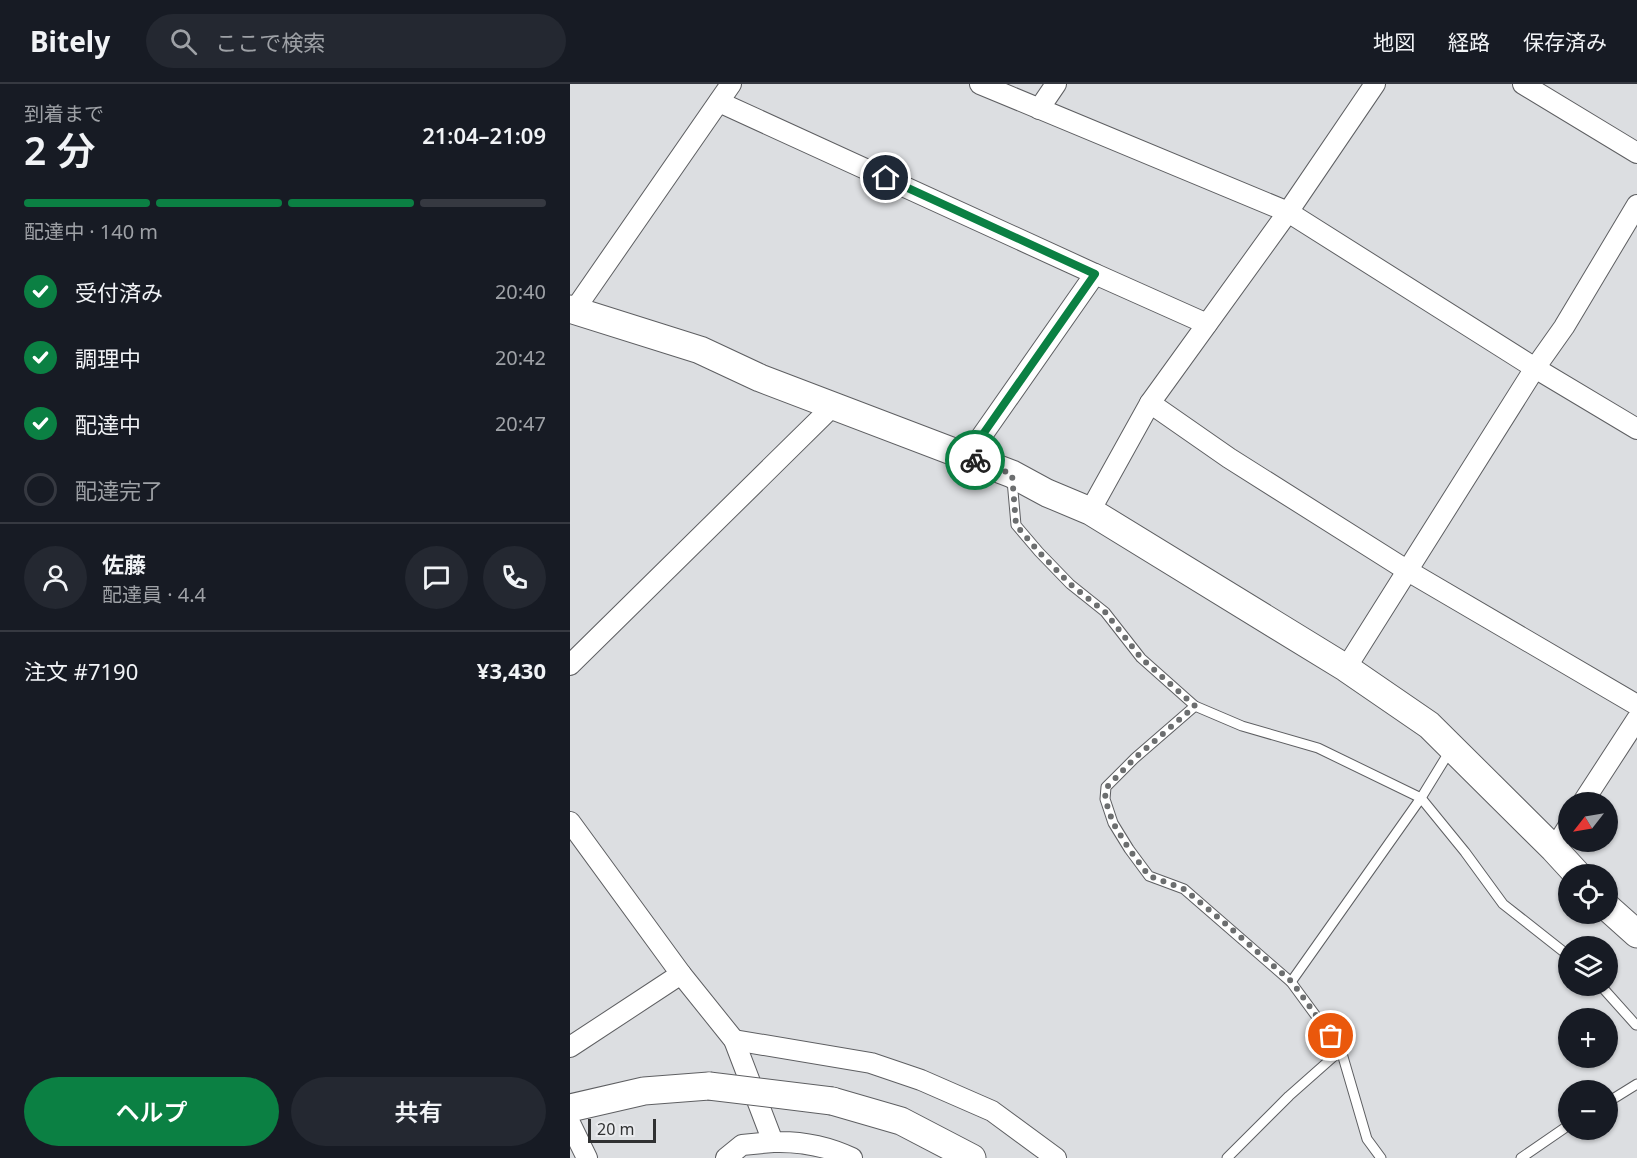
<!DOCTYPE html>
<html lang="ja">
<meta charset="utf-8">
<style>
body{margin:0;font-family:"Noto Sans","Noto Sans JP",sans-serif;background:#242831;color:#f1f3f6;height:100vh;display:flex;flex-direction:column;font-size:22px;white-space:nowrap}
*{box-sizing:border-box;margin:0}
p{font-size:20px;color:#9ea1a6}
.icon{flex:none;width:33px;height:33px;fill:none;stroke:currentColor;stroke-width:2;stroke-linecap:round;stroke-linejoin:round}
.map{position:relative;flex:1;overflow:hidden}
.sheet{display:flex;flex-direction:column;background:#171b24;width:570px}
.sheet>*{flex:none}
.needle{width:39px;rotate:239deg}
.buttons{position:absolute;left:988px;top:708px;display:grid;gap:12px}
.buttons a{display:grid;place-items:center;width:60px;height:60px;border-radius:50%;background:#171b24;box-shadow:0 2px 4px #0004;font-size:30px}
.scale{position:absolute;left:18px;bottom:15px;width:68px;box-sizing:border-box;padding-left:6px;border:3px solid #303132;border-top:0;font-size:16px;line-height:21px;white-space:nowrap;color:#303132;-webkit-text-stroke:4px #eaebee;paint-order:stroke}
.pin{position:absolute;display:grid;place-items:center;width:51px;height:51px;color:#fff;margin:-26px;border:3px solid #fff;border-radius:50%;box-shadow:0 2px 6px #0007}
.courier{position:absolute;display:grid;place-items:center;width:60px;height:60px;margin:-30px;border:4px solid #0b8043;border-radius:50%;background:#fff;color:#222;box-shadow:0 2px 8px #0007}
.summary em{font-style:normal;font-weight:600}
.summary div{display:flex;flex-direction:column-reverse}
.summary{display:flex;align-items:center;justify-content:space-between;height:102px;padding:0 24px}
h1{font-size:39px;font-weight:600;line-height:45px}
.bar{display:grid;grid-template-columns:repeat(4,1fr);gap:9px 6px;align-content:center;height:72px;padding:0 24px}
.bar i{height:8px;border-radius:4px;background:#363941}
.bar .on{background:#0b8043}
.bar p{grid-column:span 4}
.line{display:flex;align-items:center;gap:15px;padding:0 24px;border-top:2px solid #363941}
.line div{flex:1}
.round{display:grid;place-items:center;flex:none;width:63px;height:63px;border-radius:32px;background:#242831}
ol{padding:0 24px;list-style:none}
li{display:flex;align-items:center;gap:18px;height:66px}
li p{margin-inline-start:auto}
li .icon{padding:6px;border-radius:50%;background:#0b8043;color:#fff;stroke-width:4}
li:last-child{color:#9ea1a6}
li i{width:33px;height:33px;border:3px solid #363941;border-radius:50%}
.action{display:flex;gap:12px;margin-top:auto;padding:12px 24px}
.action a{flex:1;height:69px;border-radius:36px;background:#0b8043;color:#fff;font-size:24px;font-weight:600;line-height:69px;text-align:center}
.action a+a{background:#242831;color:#f1f3f6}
header{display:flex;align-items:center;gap:36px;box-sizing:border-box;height:84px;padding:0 30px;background:#171b24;border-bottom:2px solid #363941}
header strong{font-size:28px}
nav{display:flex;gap:33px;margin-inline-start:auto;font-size:21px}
.search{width:420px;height:54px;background:#242831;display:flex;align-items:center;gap:15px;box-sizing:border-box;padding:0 21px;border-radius:33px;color:#9ea1a6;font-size:22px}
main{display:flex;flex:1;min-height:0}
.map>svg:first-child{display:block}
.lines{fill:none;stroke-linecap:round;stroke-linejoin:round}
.lane-casing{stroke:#5e5f62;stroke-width:11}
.street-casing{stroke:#5e5f62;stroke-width:22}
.secondary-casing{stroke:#5e5f62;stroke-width:29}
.lane{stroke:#fff;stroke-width:9}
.street{stroke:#fff;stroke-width:20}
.secondary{stroke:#fff;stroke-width:27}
.secondary-bridge-casing{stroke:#5e5f62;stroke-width:29;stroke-linecap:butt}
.secondary-bridge{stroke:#fff;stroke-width:27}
.done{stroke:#6c6e6f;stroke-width:6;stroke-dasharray:0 10.8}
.route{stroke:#0b8043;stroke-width:8}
</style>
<header>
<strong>Bitely</strong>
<div class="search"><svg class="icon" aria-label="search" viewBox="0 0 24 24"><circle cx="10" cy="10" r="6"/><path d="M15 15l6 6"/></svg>ここで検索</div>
<nav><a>地図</a><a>経路</a><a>保存済み</a></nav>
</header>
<main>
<section class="sheet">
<div class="summary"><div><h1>2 分</h1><p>到着まで</p></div><em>21:04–21:09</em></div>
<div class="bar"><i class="on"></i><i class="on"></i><i class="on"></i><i></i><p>配達中 · 140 m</p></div>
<ol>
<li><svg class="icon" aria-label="check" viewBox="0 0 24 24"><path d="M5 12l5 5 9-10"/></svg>受付済み<p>20:40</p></li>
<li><svg class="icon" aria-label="check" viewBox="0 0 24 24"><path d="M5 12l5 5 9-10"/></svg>調理中<p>20:42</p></li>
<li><svg class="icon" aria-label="check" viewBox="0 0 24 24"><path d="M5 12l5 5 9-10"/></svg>配達中<p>20:47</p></li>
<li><i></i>配達完了</li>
</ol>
<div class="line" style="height:108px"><a class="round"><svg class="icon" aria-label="person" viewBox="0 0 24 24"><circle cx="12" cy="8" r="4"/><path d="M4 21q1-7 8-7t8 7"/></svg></a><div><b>佐藤</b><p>配達員 · 4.4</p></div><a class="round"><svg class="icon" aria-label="chat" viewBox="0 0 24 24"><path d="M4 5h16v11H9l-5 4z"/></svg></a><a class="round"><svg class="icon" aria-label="phone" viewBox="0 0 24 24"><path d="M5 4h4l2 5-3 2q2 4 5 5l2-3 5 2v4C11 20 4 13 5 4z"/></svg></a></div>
<div class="line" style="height:78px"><div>注文 #7190</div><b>¥3,430</b></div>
<div class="action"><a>ヘルプ</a><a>共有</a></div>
</section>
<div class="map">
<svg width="1067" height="1074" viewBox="0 0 1067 1074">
<rect width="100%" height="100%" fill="#dcdee1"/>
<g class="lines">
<defs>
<g id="lane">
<path d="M442,396L446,441L469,468L500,500L535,528L571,574L625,622L672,642L748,664L851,714L895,768L933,820L999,872"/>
<path d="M625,622L565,674L536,703L535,715L543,739L559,765L579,792L614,805L721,898L771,966L719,1012L657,1074"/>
<path d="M721,898L851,714L881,665"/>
<path d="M1031,902L1066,941"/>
<path d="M771,966L797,1055L811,1074"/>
<path d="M1038,1018L1067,1000"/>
<path d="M951,1074L999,1041"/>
</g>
<g id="street">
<path d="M410,0L718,128L965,284L1067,345"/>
<path d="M953,0L1067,69"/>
<path d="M149,18L525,190L397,373"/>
<path d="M469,25L486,0"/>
<path d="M525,190L637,240"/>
<path d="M5,225L161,0"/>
<path d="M580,319L659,374L838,487L1067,621"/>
<path d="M520,427L580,319L718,128L805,0"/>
<path d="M0,581L264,321"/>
<path d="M776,584L965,284L994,243L1067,121"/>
<path d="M1013,718L1067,635"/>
<path d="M0,738L111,890"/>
<path d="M984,765L999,741"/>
<path d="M164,956L301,979L351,996L422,1027L486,1074"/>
<path d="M0,963L111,890L164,956L203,1058C232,1057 257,1062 282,1074"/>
<path d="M0,1039L17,1074"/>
<path d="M156,1074L172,1061L203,1058"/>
</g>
<g id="secondary">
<path d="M0,225L130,266L190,294L442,390L477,409L520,427L776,584L859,641L984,765L1007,790"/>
<path d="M1038,824L1067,850"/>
<path d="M262,1017L331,1037L402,1074"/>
<path d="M0,1024L74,1007L139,1002"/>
</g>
</defs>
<use href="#lane" class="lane-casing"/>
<use href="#street" class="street-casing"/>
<use href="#secondary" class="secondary-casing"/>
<use href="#lane" class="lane"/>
<use href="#street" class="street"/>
<use href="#secondary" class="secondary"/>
<defs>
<path id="secondary-bridge" d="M139,1002L262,1017"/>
</defs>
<use href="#secondary-bridge" class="secondary-bridge-casing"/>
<use href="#secondary-bridge" class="secondary-bridge"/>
</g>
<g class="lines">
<path class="done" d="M405,376L442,390L446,441L469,468L500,500L535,528L571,574L625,622L565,674L536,704L535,715L543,739L559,765L579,792L614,805L650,835L722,898L761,952"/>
<path class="route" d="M316,94L525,190L397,373L405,376"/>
</g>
</svg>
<div class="buttons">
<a><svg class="needle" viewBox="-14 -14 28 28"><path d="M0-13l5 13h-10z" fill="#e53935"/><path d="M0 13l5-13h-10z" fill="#9ea1a6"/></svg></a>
<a><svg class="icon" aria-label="locate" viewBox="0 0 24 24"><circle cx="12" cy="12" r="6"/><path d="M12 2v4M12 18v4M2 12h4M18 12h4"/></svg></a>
<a><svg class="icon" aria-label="layers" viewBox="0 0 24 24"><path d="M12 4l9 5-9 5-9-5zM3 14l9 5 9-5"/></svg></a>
<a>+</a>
<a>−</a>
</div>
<div class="scale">20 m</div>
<div class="pin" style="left:761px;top:952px;background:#ea580c"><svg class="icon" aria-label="bag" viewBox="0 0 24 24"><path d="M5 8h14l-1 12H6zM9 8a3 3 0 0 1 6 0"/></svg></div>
<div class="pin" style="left:316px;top:94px;background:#1f2937"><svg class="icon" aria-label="home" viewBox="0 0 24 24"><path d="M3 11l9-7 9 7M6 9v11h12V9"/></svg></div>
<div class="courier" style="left:405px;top:376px"><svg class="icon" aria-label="bike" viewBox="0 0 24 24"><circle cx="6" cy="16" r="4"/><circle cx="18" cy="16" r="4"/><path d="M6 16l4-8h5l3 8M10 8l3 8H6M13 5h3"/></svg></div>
</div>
</main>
